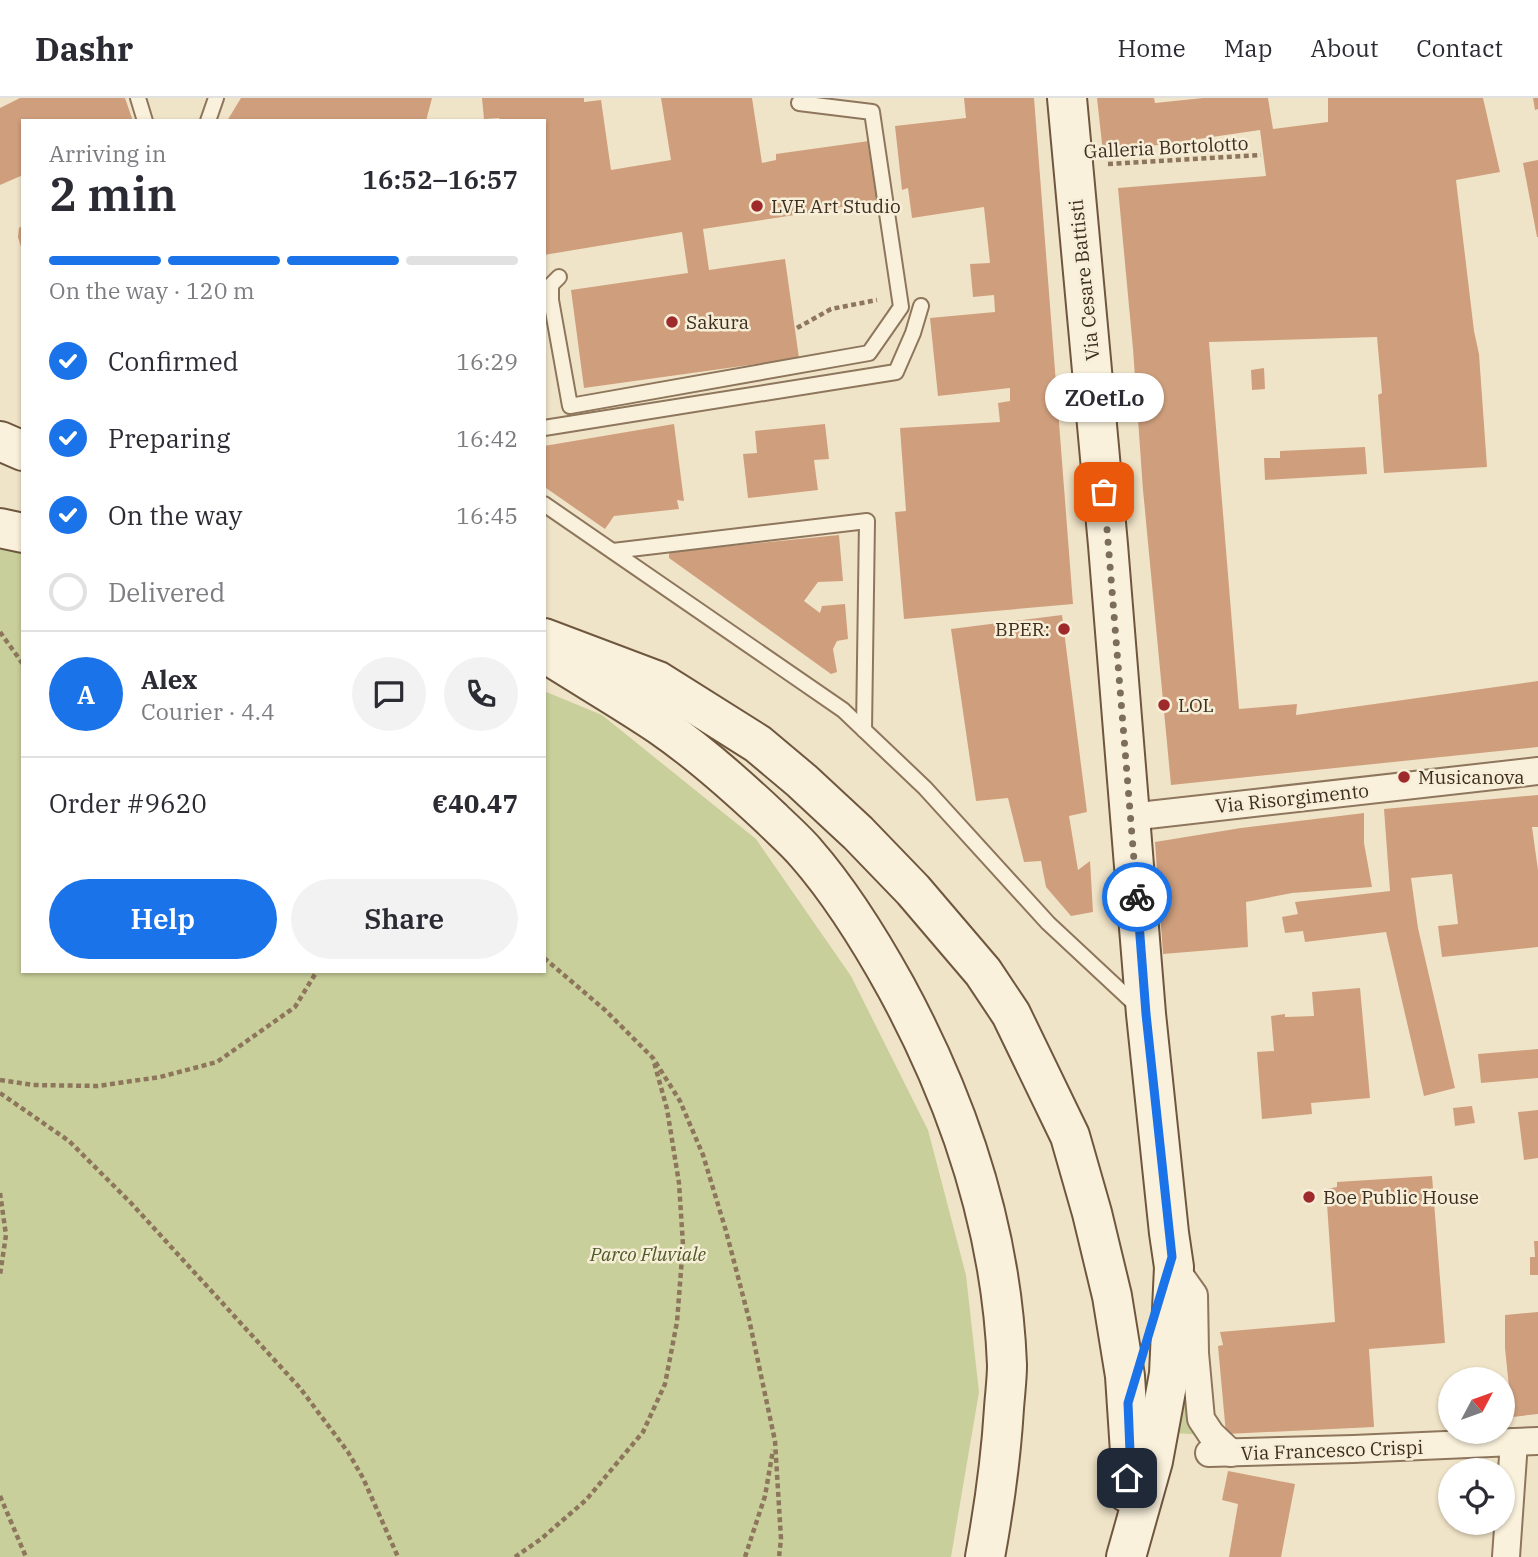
<!DOCTYPE html>
<meta charset="utf-8">
<style>
body{margin:0;font-family:"IBM Plex Serif",serif;background:#f2f2f3;color:#2b2b33;height:100vh;display:flex;flex-direction:column;font-size:26px;white-space:nowrap}
*{box-sizing:border-box;margin:0}
p{font-size:23px;color:#7c7c81}
.icon{flex:none;width:38px;height:38px;fill:none;stroke:currentColor;stroke-width:2;stroke-linecap:round;stroke-linejoin:round}
.map{position:relative;flex:1;overflow:hidden}
.details{position:absolute;left:21px;top:21px;width:525px;height:854px;display:flex;flex-direction:column;background:#fff;border-radius:0px;box-shadow:0 2px 5px #0004}
.details>*{flex:none}
.needle{width:46px;rotate:49deg}
.buttons{position:absolute;left:1438px;top:1269px;display:grid;gap:14px}
.buttons a{display:grid;place-items:center;width:77px;height:77px;border-radius:50%;background:#fff;box-shadow:0 2px 5px #0004;font-size:35px}
.pin{position:absolute;display:grid;place-items:center;width:60px;height:60px;color:#fff;margin:-30px;border-radius:14px;box-shadow:0 4px 10px #0006}
.courier{position:absolute;display:grid;place-items:center;width:70px;height:70px;margin:-35px;border:5px solid #1a73e8;border-radius:50%;background:#fff;color:#222;box-shadow:0 2px 9px #0007}
.bubble{position:absolute;height:49px;border-radius:24px;background:#fff;box-shadow:0 2px 5px #0004;font-size:23px;font-weight:600;line-height:49px;text-align:center}
.summary em{font-style:normal;font-weight:600}
.summary div{display:flex;flex-direction:column-reverse}
.summary{display:flex;align-items:center;justify-content:space-between;height:119px;padding:0 28px}
h1{font-size:46px;font-weight:600;line-height:52px}
.bar{display:grid;grid-template-columns:repeat(4,1fr);gap:10px 7px;align-content:center;height:84px;padding:0 28px}
.bar i{height:9px;border-radius:5px;background:#e1e1e2}
.bar .on{background:#1a73e8}
.bar p{grid-column:span 4}
.line{display:flex;align-items:center;gap:18px;padding:0 28px;border-top:2px solid #e1e1e2}
.line div{flex:1}
.round{display:grid;place-items:center;flex:none;width:74px;height:74px;border-radius:37px;background:#f2f2f3}
ol{padding:0 28px;list-style:none}
li{display:flex;align-items:center;gap:21px;height:77px}
li p{margin-inline-start:auto}
li .icon{padding:7px;border-radius:50%;background:#1a73e8;color:#fff;stroke-width:4}
li:last-child{color:#7c7c81}
li i{width:38px;height:38px;border:4px solid #e1e1e2;border-radius:50%}
.action{display:flex;gap:14px;margin-top:auto;padding:14px 28px}
.action a{flex:1;height:80px;border-radius:42px;background:#1a73e8;color:#fff;font-size:28px;font-weight:600;line-height:80px;text-align:center}
.action a+a{background:#f2f2f3;color:#2b2b33}
header{display:flex;align-items:center;gap:42px;box-sizing:border-box;height:98px;padding:0 35px;background:#fff;border-bottom:2px solid #e1e1e2}
header strong{font-size:33px}
nav{display:flex;gap:38px;margin-inline-start:auto;font-size:24px}
.map>svg:first-child{display:block}
.green{fill:#c9cf9b}
.building{fill:#cf9f7d}
.lines{fill:none;stroke-linecap:round;stroke-linejoin:round}
.lane-casing{stroke:#8d765c;stroke-width:18}
.street-casing{stroke:#8d765c;stroke-width:30}
.secondary-casing{stroke:#6f573f;stroke-width:42}
.path{stroke:#8d765c;stroke-width:4.5;stroke-dasharray:5 3.5;stroke-linecap:butt}
.lane{stroke:#faf1dc;stroke-width:14}
.street{stroke:#faf1dc;stroke-width:26}
.secondary{stroke:#faf1dc;stroke-width:38}
.done{stroke:#7c6e5b;stroke-width:7;stroke-dasharray:0 12.6}
.route{stroke:#1a73e8;stroke-width:9}
.poi-dot{fill:#9e2a2b;stroke:#f7eed8;stroke-width:2.5}
.labels{text-anchor:middle;stroke-width:5;stroke-linejoin:round;paint-order:stroke}
.street-label{font-size:19px;fill:#3d2e20;stroke:#f7eed8}
.poi-label{font-size:19px;fill:#3d2e20;stroke:#f7eed8;text-anchor:start}
.park-label{font-size:19px;font-style:italic;fill:#4d5a26;stroke:#f7eed8}
</style>
<header>
<strong>Dashr</strong>
<nav><a>Home</a><a>Map</a><a>About</a><a>Contact</a></nav>
</header>
<div class="map">
<svg width="1538" height="1459" viewBox="0 0 1538 1459">
<rect width="100%" height="100%" fill="#f0e4c8"/>
<g class="green">
<path d="M0,448L23,454V873H544V593L602,617L756,741L851,878L928,1032L966,1177L979,1294L951,1459H0Z"/>
<path d="M1188,1268C1186,1303 1182,1308 1204,1337L1175,1335Z"/>
</g>
<g class="building">
<path d="M20,0H125L133,23H23V77L0,87V10Z"/>
<path d="M241,0H432L426,23H227Z"/>
<path d="M482,0H584V4L601,2L611,72L671,62L661,0H752L762,65L776,62V56L869,43L881,101L821,113L703,131L709,172L785,161L799,260L584,290L571,192L688,175L682,134L544,157V23H500L499,20L484,21Z"/>
<path d="M964,0H1034L1073,506L904,521L895,414L906,413L900,330L1000,324L998,305L1010,303V290L938,298L930,220L995,214L994,197L973,199L970,166L990,165L984,109L912,120L908,90L902,92L895,28L966,20Z"/>
<path d="M1097,0H1154L1155,5L1203,0H1268L1273,31L1328,24V0H1483L1500,74L1456,82L1474,233L1479,256L1487,369L1384,375L1378,297L1382,295L1377,239L1209,244L1239,611L1297,606L1296,617L1538,583V649L1171,687L1143,392L1133,251L1118,90L1266,78L1260,32L1103,55Z"/>
<path d="M1533,0H1538V11L1535,12Z"/>
<path d="M1538,62V139H1537L1523,65Z"/>
<path d="M23,127V152H22L18,139L19,130Z"/>
<path d="M1264,270L1265,291L1252,292L1251,272Z"/>
<path d="M674,326L684,403L677,402L679,411L614,418L605,431L546,390L544,348Z"/>
<path d="M825,326L829,361L814,362L818,392L748,400L743,356L757,355L755,333Z"/>
<path d="M1365,349L1367,376L1265,382L1264,360H1280V353Z"/>
<path d="M839,437L843,483L818,484L804,503L820,515L822,508L845,506L848,541L837,543L833,551L837,574L831,576L669,460V454Z"/>
<path d="M1062,517L1087,714L1069,718L1078,772L1090,763L1093,814L1071,818L1046,789L1041,763L1024,764L1008,700L976,703L951,531Z"/>
<path d="M1538,697V729H1532L1538,772V849L1442,859L1438,828L1458,826L1452,776L1411,780L1418,830L1455,990L1424,998L1386,834L1305,844L1303,833L1285,835L1282,819L1298,816L1295,804L1390,793L1384,711Z"/>
<path d="M1364,715V745L1372,789L1292,795L1246,804L1248,849L1163,856L1155,744L1241,730Z"/>
<path d="M1360,890L1370,1000L1311,1005L1312,1016L1262,1021L1257,954L1274,953L1271,918L1285,916V919L1314,918L1312,894Z"/>
<path d="M1538,951V980L1481,985L1478,956Z"/>
<path d="M1472,1008L1475,1025L1455,1028L1453,1010Z"/>
<path d="M1538,1012V1060L1524,1062L1518,1014Z"/>
<path d="M1432,1078L1445,1245L1369,1251L1374,1329L1226,1336L1218,1248L1223,1247L1220,1234L1335,1224L1326,1091L1337,1089V1084Z"/>
<path d="M1534,1143H1538V1177H1530V1159H1535Z"/>
<path d="M1538,1214V1316L1512,1319L1505,1250V1217Z"/>
<path d="M1228,1373L1295,1386L1281,1459H1229L1238,1406L1222,1402Z"/>
</g>
<g class="lines">
<defs>
<g id="lane">
<path d="M138,0L145,23"/>
<path d="M208,23L216,0"/>
<path d="M559,179L551,187V202L570,308L869,255L901,209L872,14L799,5"/>
<path d="M544,330L896,274L913,235L921,208"/>
<path d="M544,406L843,612L925,690L1048,825L1137,908"/>
<path d="M613,453L867,423L864,632"/>
</g>
<g id="street">
<path d="M1130,719L1538,673"/>
<path d="M1174,1169L1194,1197L1195,1255L1201,1321L1211,1336L1231,1355"/>
<path d="M1209,1355L1353,1351L1538,1343"/>
<path d="M1506,1459L1514,1344"/>
</g>
<g id="secondary">
<path d="M1067,0L1108,447L1146,916L1169,1135L1174,1169L1169,1276L1153,1363L1126,1459"/>
<path d="M0,343L23,353"/>
<path d="M0,430L23,435"/>
<path d="M544,540L658,583L758,646L802,683L858,735L913,792L983,874L1011,916L1070,1038L1092,1115L1112,1198L1125,1278L1130,1354L1126,1394"/>
<path d="M556,562C591,584 627,605 661,628C700,655 737,688 772,721C783,732 796,743 806,755C841,795 870,842 896,889C959,1005 1002,1134 1007,1267C1007,1281 1005,1296 1004,1310C1001,1360 994,1410 985,1459"/>
</g>
</defs>
<use href="#lane" class="lane-casing"/>
<use href="#street" class="street-casing"/>
<use href="#secondary" class="secondary-casing"/>
<g class="path">
<path d="M1108,66L1261,57"/>
<path d="M797,230L831,211L877,202"/>
<path d="M0,534L23,566"/>
<path d="M544,860L605,912L653,960L680,1003L703,1057L726,1133L749,1221L775,1343L781,1441L779,1459"/>
<path d="M0,982L33,987L98,988L160,979L217,964L295,909L317,873"/>
<path d="M0,995L69,1043L131,1105L300,1290L348,1354L363,1380L398,1459"/>
<path d="M0,1095L6,1137L0,1177"/>
<path d="M0,1398L26,1459"/>
<path d="M515,1459L541,1441L586,1402L643,1334L665,1286L677,1224L683,1147L679,1085L667,1011L654,964"/>
<path d="M745,1459L765,1398L773,1352"/>
</g>
<use href="#lane" class="lane"/>
<use href="#street" class="street"/>
<use href="#secondary" class="secondary"/>
</g>
<g class="lines">
<path class="done" d="M1104,394L1137,799"/>
<path class="route" d="M1127,1380L1130,1354L1128,1305L1172,1159L1146,916L1137,799"/>
</g>
<g class="poi-dot">
<circle cx="757" cy="108" r="7"/>
<circle cx="672" cy="224" r="7"/>
<circle cx="1064" cy="531" r="7"/>
<circle cx="1164" cy="607" r="7"/>
<circle cx="1404" cy="679" r="7"/>
<circle cx="1309" cy="1099" r="7"/>
</g>
<g class="labels">
<g class="street-label">
<text transform="translate(1166 49) rotate(-3)" y="7">Galleria Bortolotto</text>
<text transform="translate(1084 182) rotate(-96)" y="7">Via Cesare Battisti</text>
<text transform="translate(1292 700) rotate(-6)" y="7">Via Risorgimento</text>
<text transform="translate(1332 1352) rotate(-2)" y="7">Via Francesco Crispi</text>
</g>
<g class="poi-label">
<text x="771" y="115">LVE Art Studio</text>
<text x="686" y="231">Sakura</text>
<text x="1050" y="538" text-anchor="end">BPER:</text>
<text x="1178" y="614">LOL</text>
<text x="1418" y="686">Musicanova</text>
<text x="1323" y="1106">Boe Public House</text>
</g>
<g class="park-label">
<text x="648" y="1163">Parco Fluviale</text>
</g>
</g>
</svg>
<div class="buttons">
<a><svg class="needle" viewBox="-14 -14 28 28"><path d="M0-13l5 13h-10z" fill="#e53935"/><path d="M0 13l5-13h-10z" fill="#7c7c81"/></svg></a>
<a><svg class="icon" aria-label="locate" viewBox="0 0 24 24"><circle cx="12" cy="12" r="6"/><path d="M12 2v4M12 18v4M2 12h4M18 12h4"/></svg></a>
</div>
<div class="pin" style="left:1104px;top:394px;background:#ea580c"><svg class="icon" aria-label="bag" viewBox="0 0 24 24"><path d="M5 8h14l-1 12H6zM9 8a3 3 0 0 1 6 0"/></svg></div>
<div class="pin" style="left:1127px;top:1380px;background:#1f2937"><svg class="icon" aria-label="home" viewBox="0 0 24 24"><path d="M3 11l9-7 9 7M6 9v11h12V9"/></svg></div>
<div class="courier" style="left:1137px;top:799px"><svg class="icon" aria-label="bike" viewBox="0 0 24 24"><circle cx="6" cy="16" r="4"/><circle cx="18" cy="16" r="4"/><path d="M6 16l4-8h5l3 8M10 8l3 8H6M13 5h3"/></svg></div>
<div class="bubble" style="left:1045px;top:275px;width:119px">ZOetLo</div>
<section class="details">
<div class="summary"><div><h1>2 min</h1><p>Arriving in</p></div><em>16:52–16:57</em></div>
<div class="bar"><i class="on"></i><i class="on"></i><i class="on"></i><i></i><p>On the way · 120 m</p></div>
<ol>
<li><svg class="icon" aria-label="check" viewBox="0 0 24 24"><path d="M5 12l5 5 9-10"/></svg>Confirmed<p>16:29</p></li>
<li><svg class="icon" aria-label="check" viewBox="0 0 24 24"><path d="M5 12l5 5 9-10"/></svg>Preparing<p>16:42</p></li>
<li><svg class="icon" aria-label="check" viewBox="0 0 24 24"><path d="M5 12l5 5 9-10"/></svg>On the way<p>16:45</p></li>
<li><i></i>Delivered</li>
</ol>
<div class="line" style="height:126px"><b class="round" style="background:#1a73e8;color:#fff">A</b><div><b>Alex</b><p>Courier · 4.4</p></div><a class="round"><svg class="icon" aria-label="chat" viewBox="0 0 24 24"><path d="M4 5h16v11H9l-5 4z"/></svg></a><a class="round"><svg class="icon" aria-label="phone" viewBox="0 0 24 24"><path d="M5 4h4l2 5-3 2q2 4 5 5l2-3 5 2v4C11 20 4 13 5 4z"/></svg></a></div>
<div class="line" style="height:91px"><div>Order #9620</div><b>€40.47</b></div>
<div class="action"><a>Help</a><a>Share</a></div>
</section>
</div>
